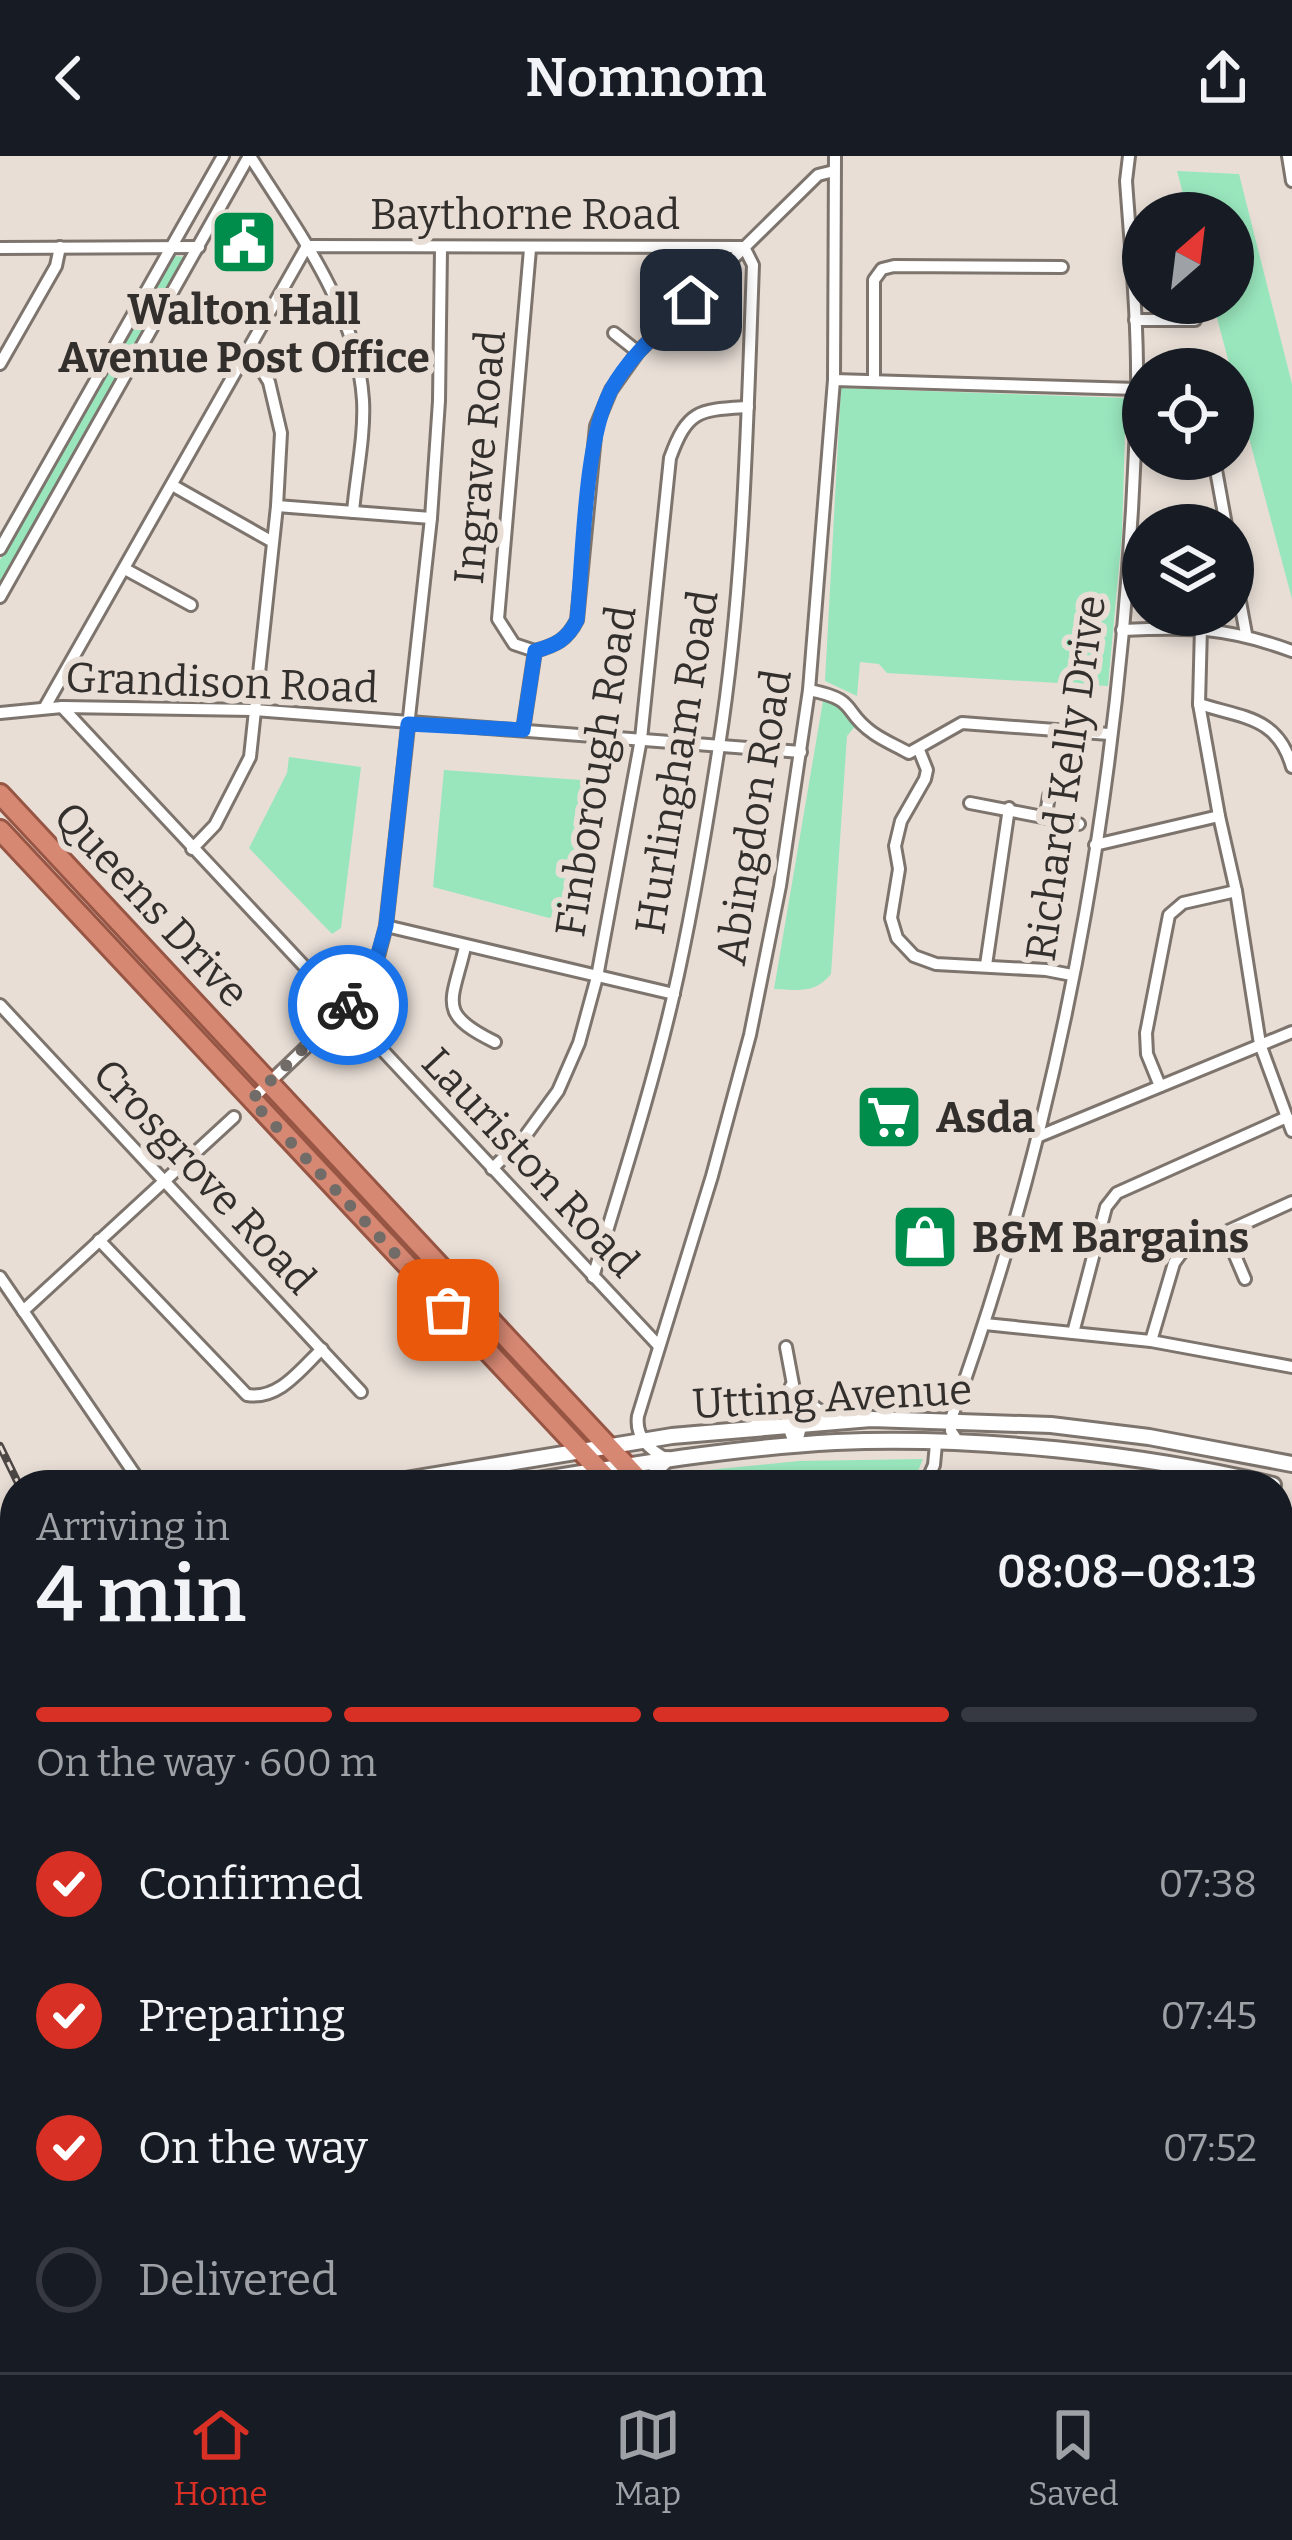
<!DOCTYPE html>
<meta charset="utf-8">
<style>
body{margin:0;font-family:Bitter,serif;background:#20242c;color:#f1f3f6;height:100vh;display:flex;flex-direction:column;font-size:45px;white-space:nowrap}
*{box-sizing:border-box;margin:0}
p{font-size:39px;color:#9ea1a6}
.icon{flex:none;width:66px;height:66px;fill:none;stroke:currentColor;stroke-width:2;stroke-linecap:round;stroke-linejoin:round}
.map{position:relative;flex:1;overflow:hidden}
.drawer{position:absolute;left:0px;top:1314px;width:1293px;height:903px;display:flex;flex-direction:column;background:#171b24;border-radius:48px 48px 0 0;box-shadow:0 6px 18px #0003}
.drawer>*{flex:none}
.needle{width:78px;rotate:28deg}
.fabs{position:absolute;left:1122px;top:36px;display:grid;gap:24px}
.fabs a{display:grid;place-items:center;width:132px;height:132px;border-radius:50%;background:#171b24;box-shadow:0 6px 18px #0003;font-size:60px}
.pin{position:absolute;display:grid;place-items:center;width:102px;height:102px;color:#fff;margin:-51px;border-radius:24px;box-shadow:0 6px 18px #0006}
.courier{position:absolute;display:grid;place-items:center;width:120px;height:120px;margin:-60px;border:9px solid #1a73e8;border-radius:50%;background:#fff;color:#222;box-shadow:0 3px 15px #0007}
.headline em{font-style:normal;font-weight:600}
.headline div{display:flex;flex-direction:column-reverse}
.headline{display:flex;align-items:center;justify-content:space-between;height:204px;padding:0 36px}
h1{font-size:78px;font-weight:600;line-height:90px}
.bar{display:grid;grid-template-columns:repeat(4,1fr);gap:18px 12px;align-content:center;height:144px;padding:0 36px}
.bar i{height:15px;border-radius:9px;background:#363941}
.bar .on{background:#d93025}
.bar p{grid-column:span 4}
ol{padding:0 36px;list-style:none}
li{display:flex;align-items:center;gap:36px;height:132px}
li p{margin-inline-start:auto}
li .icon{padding:12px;border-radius:50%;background:#d93025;color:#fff;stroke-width:4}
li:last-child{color:#9ea1a6}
li i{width:66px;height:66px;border:6px solid #363941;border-radius:50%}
header{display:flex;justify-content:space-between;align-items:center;height:156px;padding:0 36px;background:#171b24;font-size:54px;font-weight:600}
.tab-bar{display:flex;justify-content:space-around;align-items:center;height:168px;border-top:3px solid #363941;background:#171b24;font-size:33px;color:#9ea1a6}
.tab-bar a{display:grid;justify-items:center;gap:6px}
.tab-bar .on{color:#d93025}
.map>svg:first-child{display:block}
.green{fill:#99e6bd}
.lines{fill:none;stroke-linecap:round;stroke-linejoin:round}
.minor-casing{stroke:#7d746d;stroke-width:16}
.tertiary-casing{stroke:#7d746d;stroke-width:20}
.primary-casing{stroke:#975543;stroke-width:22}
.trunk-casing{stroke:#975543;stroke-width:24}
.minor{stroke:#fff;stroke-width:10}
.tertiary{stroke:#fff;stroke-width:14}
.primary{stroke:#e1a696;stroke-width:16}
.trunk{stroke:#d78873;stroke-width:18}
.rail-casing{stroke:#4c4744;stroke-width:8}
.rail{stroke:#e8ded6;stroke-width:3;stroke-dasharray:9;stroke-linecap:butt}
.done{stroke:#726c68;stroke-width:12;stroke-dasharray:0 21.6}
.route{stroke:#1a73e8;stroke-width:15}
.labels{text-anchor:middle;stroke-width:12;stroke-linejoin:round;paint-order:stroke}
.street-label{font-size:42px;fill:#332f2c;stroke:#e8ded6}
.poi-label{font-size:42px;font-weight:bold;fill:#332f2c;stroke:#e8ded6;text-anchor:start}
</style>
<header><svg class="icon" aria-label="back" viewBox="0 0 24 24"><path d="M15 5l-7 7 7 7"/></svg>Nomnom<svg class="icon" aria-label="share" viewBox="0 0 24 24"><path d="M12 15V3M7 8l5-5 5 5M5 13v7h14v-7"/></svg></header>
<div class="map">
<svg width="1292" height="2216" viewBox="0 0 1292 2216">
<rect width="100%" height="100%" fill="#e8ded6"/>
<g class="green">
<path d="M1177,15L1239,18L1292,228V443L1213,147H1233V57H1188Z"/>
<path d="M174,100L188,101L0,431V404Z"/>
<path d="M841,232L1126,242L1122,378L1108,530L887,517L879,508L860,506L857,540L825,525Z"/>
<path d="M833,544L842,548L856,569L847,580L831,818C815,838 798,834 774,833L823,545Z"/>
<path d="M289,601L361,611L341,772L332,778L249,692L287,617Z"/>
<path d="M444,614L581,624L587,628L566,757L549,762L433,731Z"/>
<path d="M923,1303L912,1329H671L665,1323L668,1318L799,1305Z"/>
<path d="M172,2202H549L543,2216H171Z"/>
</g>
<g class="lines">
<defs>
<g id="minor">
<path d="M250,0C297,75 357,152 363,244C365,280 356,320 353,356"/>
<path d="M1288,0L1292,25"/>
<path d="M0,92L199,91"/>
<path d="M530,93L498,463L514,488L535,495"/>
<path d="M1135,164H1195"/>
<path d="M614,177L638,196"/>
<path d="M0,208L56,110L60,91"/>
<path d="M834,224L1137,233"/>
<path d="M874,225V124L882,113L894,110L1062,111"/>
<path d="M1214,303L1226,369"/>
<path d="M172,329L271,385"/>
<path d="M277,350L431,362"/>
<path d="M0,393L223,0"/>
<path d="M1233,408L1246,478"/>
<path d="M125,413L191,449"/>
<path d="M0,441L249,0"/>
<path d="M1201,471L1199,548L1219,660L1236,735L1260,888L1292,975"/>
<path d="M1122,474C1191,471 1227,471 1292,495"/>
<path d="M535,495C556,489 567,484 577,464L596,270L611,234L638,196L818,19L834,15"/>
<path d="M809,534C860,544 841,555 873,577C884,585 897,590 909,597L962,567L1109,578"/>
<path d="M1199,548C1244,562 1278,561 1292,611"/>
<path d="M45,551L307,90L744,91L753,109C747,269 744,431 719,590C706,674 692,759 673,841C651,936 621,1028 593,1121"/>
<path d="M62,551L658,1189"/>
<path d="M0,557L62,551L254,554L801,596"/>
<path d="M523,574L535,495"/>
<path d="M919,594L927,614L925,623L901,665L895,690L899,713L891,762L897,782L914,800L936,808L1046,814L1072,819"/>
<path d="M970,647L1079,668"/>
<path d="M1046,658L1049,640"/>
<path d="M1095,689L1219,660"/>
<path d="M192,693L215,669L250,601L277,350L281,277L269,226L249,193"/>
<path d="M386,770L674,838"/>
<path d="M465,791C452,847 436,857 495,886"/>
<path d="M986,809L1009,652"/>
<path d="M0,849L361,1236"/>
<path d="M1160,930L1147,898L1146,877L1169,759L1183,747L1236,735"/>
<path d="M251,944L344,855L375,812L386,770L431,362L439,245L441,93"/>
<path d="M1037,981L1292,876"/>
<path d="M492,1013L526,979L558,935L579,887L597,821L641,583L670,302C688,253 699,254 748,251"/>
<path d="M1225,1076L1245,1123"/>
<path d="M99,1084L247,1239C279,1244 300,1214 322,1193"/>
<path d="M0,1121L142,1329"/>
<path d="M23,1155L234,961"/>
<path d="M985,1168L1151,1185L1292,1211"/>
<path d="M1073,1177L1106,1051L1117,1037L1287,961"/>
<path d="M1151,1185L1174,1107L1182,1096L1292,1046"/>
<path d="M786,1191L801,1271L796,1290"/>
<path d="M791,1230C782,1252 786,1270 796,1290"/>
<path d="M797,1238L833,1264"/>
<path d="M753,1270L770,1262L785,1246"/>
<path d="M959,1287L951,1275V1263C1070,937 1128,582 1137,235C1138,165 1131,95 1126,25L1129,0"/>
<path d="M667,1303C649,1294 635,1281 638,1260L712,1020L750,879L780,730L809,534L834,224L835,0"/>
<path d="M925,1329L934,1309L936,1288"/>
<path d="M1278,1378L1292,1398"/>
<path d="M0,1503L15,1546"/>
<path d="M1278,1532L1292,1534"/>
<path d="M1278,1575L1292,1554"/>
<path d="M0,1640L15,1634"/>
<path d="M0,1736L15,1728"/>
<path d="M0,1843L15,1833"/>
<path d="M1278,1943L1292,1929"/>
<path d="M0,1968L15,1957"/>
<path d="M0,2080L15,2059"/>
<path d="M1278,2106L1292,2092"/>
<path d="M806,2202L808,2216"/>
<path d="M1251,2202L1258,2216"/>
<path d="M557,2203L588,2216"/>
<path d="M0,2214L1,2216"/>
<path d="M93,2216L94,2202"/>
</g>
<g id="tertiary">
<path d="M375,1329L672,1280L871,1263L1051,1269L1149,1281L1292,1308"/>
<path d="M508,1329C617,1311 726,1292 836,1286C973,1280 1140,1297 1273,1329"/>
<path d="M653,1329L657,1313L667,1303"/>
<path d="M0,1447L15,1445"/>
</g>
<g id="primary">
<path d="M1278,1776L1292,1746"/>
<path d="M1278,1836L1292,1803"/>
<path d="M1118,2202L1125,2216"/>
<path d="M959,2216L984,2202"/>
<path d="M1009,2216L1026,2202"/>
</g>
<g id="trunk">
<path d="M0,638L644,1329"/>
<path d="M0,674L613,1329"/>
<path d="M1107,2202L1114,2216"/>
<path d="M1136,2202L1143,2216"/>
</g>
</defs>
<use href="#minor" class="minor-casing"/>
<use href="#tertiary" class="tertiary-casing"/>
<use href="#primary" class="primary-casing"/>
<use href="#trunk" class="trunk-casing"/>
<use href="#minor" class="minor"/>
<use href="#tertiary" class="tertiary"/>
<use href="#primary" class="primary"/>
<use href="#trunk" class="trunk"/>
<defs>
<g id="rail">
<path d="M0,1290L19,1329"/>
<path d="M165,2216L167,2202"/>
</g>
</defs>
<use href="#rail" class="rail-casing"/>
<use href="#rail" class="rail"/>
</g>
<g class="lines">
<path class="done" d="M348,849L251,944L448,1154"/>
<path class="route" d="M348,849L374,812L386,770L408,568L523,574L535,495C556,489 567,484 577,464C583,404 584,284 611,234C630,199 663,172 691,144"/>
</g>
<defs>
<symbol id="civic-square" viewBox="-11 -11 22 22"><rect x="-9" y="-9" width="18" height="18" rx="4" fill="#008d4c" stroke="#e8ded6"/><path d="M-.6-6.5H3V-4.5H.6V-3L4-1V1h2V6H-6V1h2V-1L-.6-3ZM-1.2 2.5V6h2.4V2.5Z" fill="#fff"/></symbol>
<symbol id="supermarket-square" viewBox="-11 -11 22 22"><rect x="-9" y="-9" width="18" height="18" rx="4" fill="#008d4c" stroke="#e8ded6"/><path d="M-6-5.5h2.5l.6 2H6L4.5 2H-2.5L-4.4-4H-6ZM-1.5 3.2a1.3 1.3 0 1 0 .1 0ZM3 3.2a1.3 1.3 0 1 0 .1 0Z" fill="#fff"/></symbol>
<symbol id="shop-square" viewBox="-11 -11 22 22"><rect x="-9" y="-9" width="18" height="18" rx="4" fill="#008d4c" stroke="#e8ded6"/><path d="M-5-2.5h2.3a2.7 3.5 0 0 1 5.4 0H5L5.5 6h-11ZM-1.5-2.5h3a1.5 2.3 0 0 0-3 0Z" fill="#fff"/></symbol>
</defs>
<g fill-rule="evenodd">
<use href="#civic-square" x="206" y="48" width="76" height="76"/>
<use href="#supermarket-square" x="851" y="923" width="76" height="76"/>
<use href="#shop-square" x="887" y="1043" width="76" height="76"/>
</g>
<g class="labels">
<g class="street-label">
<text x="525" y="73">Baythorne Road</text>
<text transform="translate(479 301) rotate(-85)" y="15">Ingrave Road</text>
<text transform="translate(222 526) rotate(2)" y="15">Grandison Road</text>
<text transform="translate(676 606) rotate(-81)" y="15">Hurlingham Road</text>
<text transform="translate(595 615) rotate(-81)" y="15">Finborough Road</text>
<text transform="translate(1065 622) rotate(-82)" y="15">Richard Kelly Drive</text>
<text transform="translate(753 661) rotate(-81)" y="15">Abingdon Road</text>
<text transform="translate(152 748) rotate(47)" y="15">Queens Drive</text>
<text transform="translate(531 1006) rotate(47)" y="15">Lauriston Road</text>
<text transform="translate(205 1020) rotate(47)" y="15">Crosgrove Road</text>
<text transform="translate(832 1240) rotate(-3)" y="15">Utting Avenue</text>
</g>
<g class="poi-label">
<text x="244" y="168" text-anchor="middle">Walton Hall<tspan x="244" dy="48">Avenue Post Office</tspan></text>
<text x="936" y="976">Asda</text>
<text x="972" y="1096">B&amp;M Bargains</text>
</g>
</g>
</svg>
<div class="fabs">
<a><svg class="needle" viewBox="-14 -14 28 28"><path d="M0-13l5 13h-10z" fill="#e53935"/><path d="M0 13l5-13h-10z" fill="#9ea1a6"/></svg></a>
<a><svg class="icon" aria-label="locate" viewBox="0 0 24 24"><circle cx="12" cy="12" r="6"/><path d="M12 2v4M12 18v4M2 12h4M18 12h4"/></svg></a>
<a><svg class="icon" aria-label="layers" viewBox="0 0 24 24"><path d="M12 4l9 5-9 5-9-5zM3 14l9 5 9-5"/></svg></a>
</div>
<div class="pin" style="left:448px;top:1154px;background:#ea580c"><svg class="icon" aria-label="bag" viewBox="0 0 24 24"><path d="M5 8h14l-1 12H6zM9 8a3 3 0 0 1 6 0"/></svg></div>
<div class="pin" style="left:691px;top:144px;background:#1f2937"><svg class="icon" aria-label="home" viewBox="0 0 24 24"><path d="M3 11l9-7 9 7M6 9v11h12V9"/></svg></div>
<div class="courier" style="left:348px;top:849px"><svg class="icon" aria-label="bike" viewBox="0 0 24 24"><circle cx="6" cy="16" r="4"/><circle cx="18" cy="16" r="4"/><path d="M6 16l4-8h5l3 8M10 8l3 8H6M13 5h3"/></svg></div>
<section class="drawer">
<div class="headline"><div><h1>4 min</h1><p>Arriving in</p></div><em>08:08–08:13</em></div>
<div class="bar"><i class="on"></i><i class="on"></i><i class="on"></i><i></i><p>On the way · 600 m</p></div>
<ol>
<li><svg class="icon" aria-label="check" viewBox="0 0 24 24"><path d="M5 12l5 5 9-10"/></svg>Confirmed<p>07:38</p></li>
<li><svg class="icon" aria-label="check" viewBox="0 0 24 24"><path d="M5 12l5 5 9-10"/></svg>Preparing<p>07:45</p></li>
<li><svg class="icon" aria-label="check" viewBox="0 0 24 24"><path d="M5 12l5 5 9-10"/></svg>On the way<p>07:52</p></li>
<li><i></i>Delivered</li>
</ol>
</section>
</div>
<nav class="tab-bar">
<a class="on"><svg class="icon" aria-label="home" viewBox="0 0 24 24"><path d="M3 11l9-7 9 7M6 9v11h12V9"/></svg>Home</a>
<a><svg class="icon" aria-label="map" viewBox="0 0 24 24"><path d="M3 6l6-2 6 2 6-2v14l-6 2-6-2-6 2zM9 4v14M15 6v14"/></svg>Map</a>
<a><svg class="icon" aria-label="saved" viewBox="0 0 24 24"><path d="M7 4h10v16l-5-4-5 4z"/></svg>Saved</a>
</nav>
